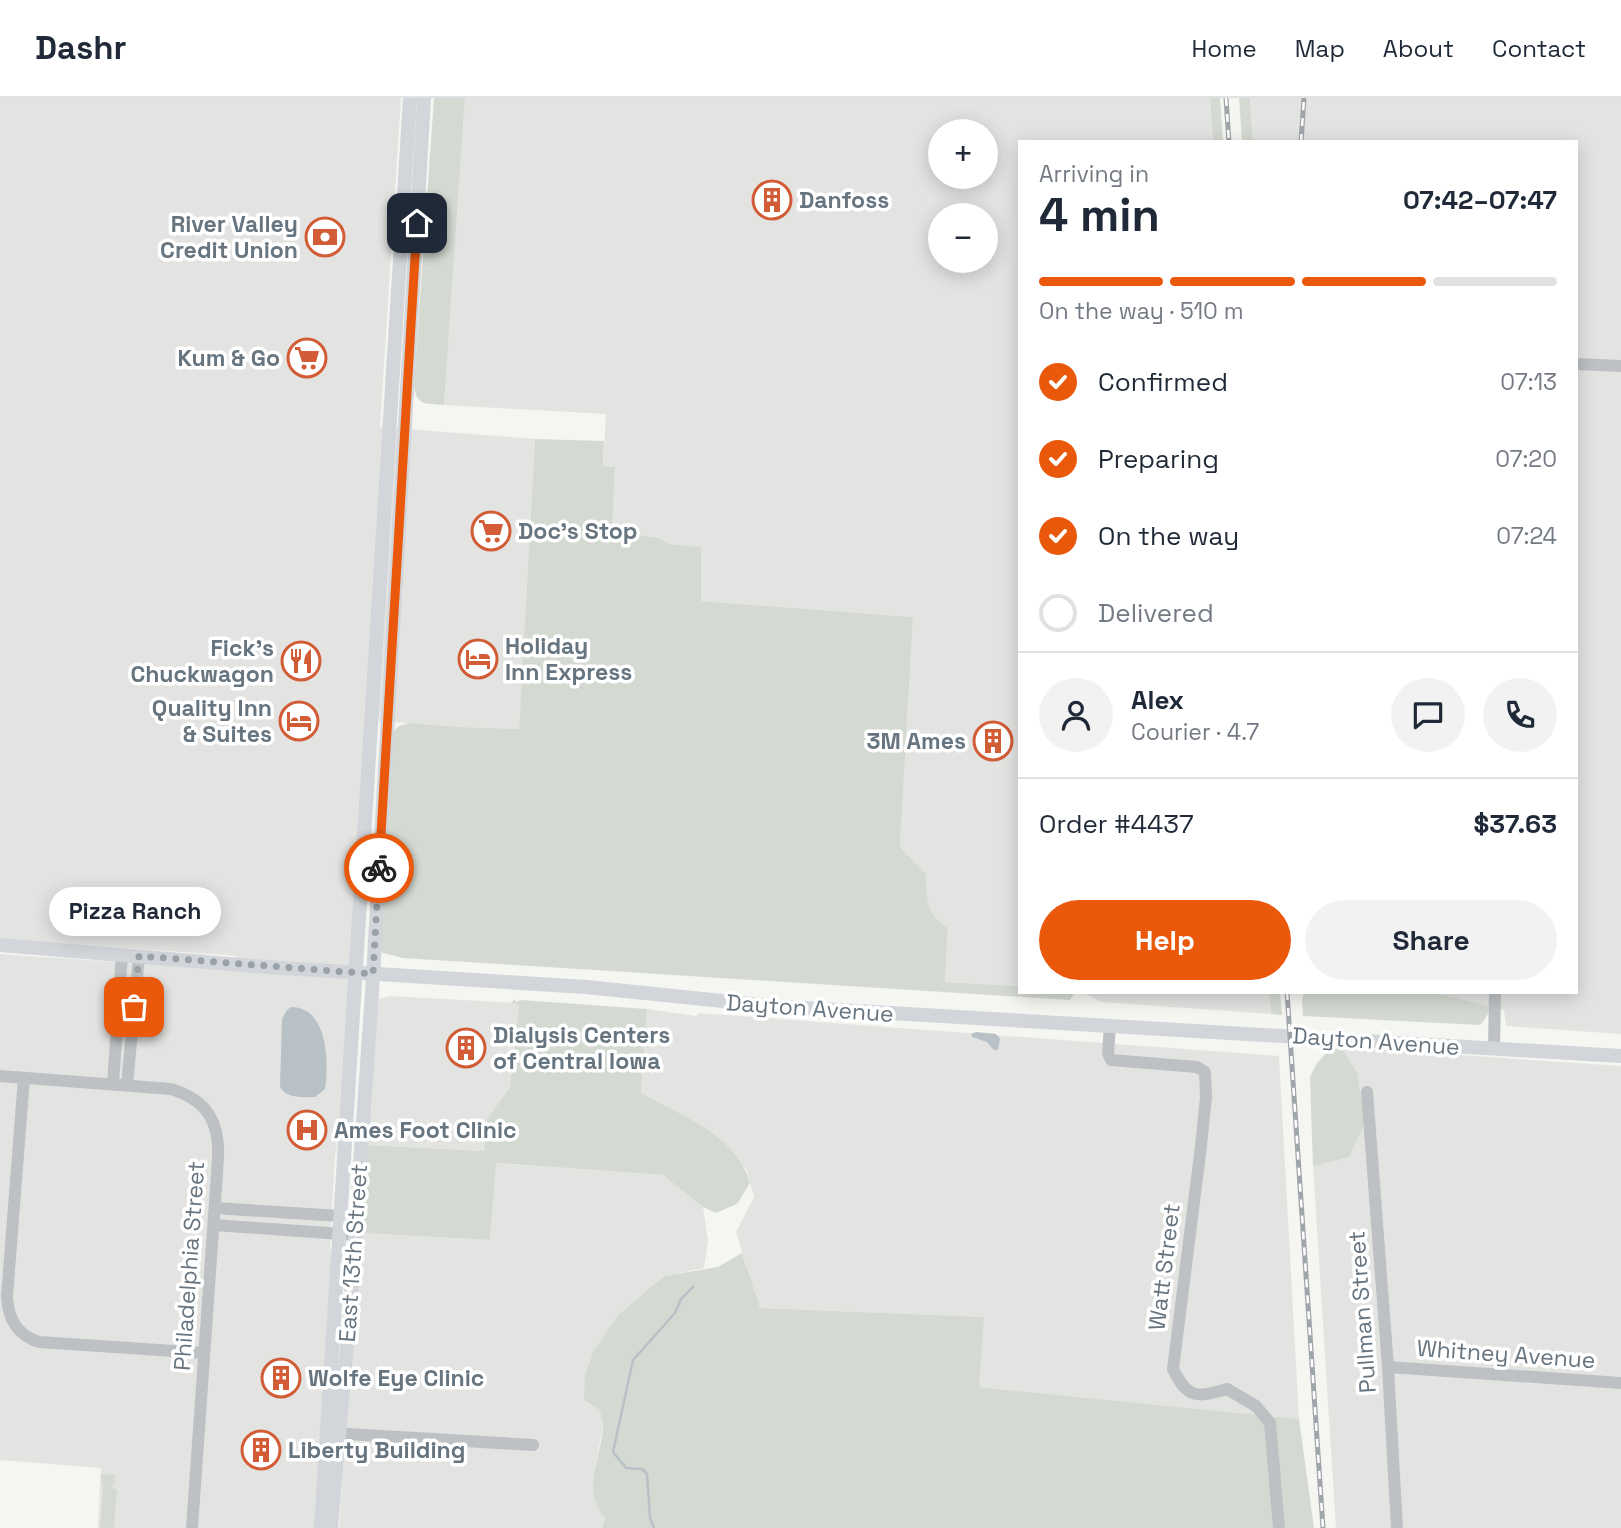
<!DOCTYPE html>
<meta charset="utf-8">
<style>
body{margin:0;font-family:"Space Grotesk",sans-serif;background:#f2f2f3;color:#1f2937;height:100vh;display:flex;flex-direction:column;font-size:26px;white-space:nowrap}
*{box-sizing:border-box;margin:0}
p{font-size:23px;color:#747a83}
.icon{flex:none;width:38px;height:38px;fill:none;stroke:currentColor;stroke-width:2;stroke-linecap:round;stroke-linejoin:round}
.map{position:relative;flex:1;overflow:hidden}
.details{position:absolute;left:1018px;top:42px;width:560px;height:854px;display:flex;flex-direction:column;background:#fff;border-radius:0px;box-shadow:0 4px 18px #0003}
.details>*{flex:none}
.fabs{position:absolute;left:928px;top:21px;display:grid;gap:14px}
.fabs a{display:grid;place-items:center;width:70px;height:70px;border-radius:50%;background:#fff;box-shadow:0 4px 18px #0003;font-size:35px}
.pin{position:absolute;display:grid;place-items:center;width:60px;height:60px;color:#fff;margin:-30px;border-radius:14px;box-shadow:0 4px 10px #0006}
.courier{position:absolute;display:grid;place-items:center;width:70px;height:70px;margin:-35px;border:5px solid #ea580c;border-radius:50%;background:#fff;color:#222;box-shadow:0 2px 9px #0007}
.bubble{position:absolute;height:49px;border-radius:24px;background:#fff;box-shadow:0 4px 18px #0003;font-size:23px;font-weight:600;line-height:49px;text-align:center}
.headline em{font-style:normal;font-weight:600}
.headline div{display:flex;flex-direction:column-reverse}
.headline{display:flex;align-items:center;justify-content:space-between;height:119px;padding:0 21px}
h1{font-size:46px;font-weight:600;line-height:52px}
.bar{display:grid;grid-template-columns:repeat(4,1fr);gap:10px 7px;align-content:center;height:84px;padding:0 21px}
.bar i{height:9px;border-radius:5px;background:#e0e1e3}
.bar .current{background:#ea580c}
.bar p{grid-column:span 4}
.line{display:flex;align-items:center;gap:18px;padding:0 21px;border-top:2px solid #e0e1e3}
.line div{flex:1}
.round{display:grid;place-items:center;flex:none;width:74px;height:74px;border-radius:37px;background:#f2f2f3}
ol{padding:0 21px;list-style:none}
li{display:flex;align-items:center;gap:21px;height:77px}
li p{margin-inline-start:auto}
li .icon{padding:7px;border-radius:50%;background:#ea580c;color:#fff;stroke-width:4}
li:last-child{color:#747a83}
li i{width:38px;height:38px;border:4px solid #e0e1e3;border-radius:50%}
.primary-button{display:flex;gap:14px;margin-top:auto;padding:14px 21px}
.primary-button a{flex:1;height:80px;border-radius:42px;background:#ea580c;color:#fff;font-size:28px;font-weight:600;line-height:80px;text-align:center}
.primary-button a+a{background:#f2f2f3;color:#1f2937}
header{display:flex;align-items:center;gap:42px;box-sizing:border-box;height:98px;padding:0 35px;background:#fff;border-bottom:2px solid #e0e1e3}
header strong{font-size:33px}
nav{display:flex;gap:38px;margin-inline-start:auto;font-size:24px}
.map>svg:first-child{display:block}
.built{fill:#e3e4e2;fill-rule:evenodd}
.green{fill:#d4dad2}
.water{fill:#b8c1c6}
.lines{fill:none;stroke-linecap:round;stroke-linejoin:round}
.stream{stroke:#b8c1c6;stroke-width:2.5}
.minor{stroke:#bdc1c4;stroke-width:12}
.major{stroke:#d2d6da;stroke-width:14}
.rail-casing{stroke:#9fa5a9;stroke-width:5}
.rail{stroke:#fff;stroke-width:2.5;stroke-dasharray:8;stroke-linecap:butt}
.done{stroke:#99a2a8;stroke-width:7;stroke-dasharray:0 12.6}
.route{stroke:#ea580c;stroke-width:9}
.labels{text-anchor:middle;stroke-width:7;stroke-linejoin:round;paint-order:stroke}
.poi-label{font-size:23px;font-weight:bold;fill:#677580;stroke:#fff;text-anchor:start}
.street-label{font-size:23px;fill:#677580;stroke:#fff}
</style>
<header>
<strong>Dashr</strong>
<nav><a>Home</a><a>Map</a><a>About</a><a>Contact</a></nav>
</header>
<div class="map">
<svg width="1621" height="1430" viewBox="0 0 1621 1430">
<rect width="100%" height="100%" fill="#f5f5f2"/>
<g class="built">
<path d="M0,0H401L380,329L535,341L519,631L461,629L367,622L343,1013L335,1058L330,1149L333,1159L316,1430H98L101,1370L0,1362V856L235,872L236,858L0,841Z"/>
<path d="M465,0H1210L1213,44H1020V888L945,884L948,830L936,823L927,805L926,776L900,749L913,519L701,503V449L669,446L660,440L612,433L615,369L603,368L606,316L444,307ZM940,33H985V79H940ZM940,117H985V163H940Z"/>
<path d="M1250,0H1621V936L1506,928L1504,912L1431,894H1577V44H1253Z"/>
<path d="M1082,894H1269L1271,916L1101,904Z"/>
<path d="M389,898L519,905L510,989L487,1021L484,1053L367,1047L376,902Z"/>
<path d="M647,911L697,918L699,915L1279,958L1299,1321L978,1289L983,1219L759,1210L736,1134L754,1099L746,1070L641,995Z"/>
<path d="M1341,949L1621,968V1430H1336L1313,1068L1324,1064L1357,974Z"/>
<path d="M495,1065L663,1077L703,1109L708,1143L704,1170L664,1178L618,1217L594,1252L603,1328L594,1376L605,1420L602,1430H339L360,1135L490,1142Z"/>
</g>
<g class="green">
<path d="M434,0H465L444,307C427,305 417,309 414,288Z"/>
<path d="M1210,0H1220L1223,44H1213Z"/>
<path d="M1239,0H1250L1253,44H1242Z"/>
<path d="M535,341L604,343L603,368L615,369L612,433L660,440L669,446L701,449V503L913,519L900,749L926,776C927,800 925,816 948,830L945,884L1020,888V894H1075L1070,902L403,860L383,855L380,851L394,633L399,628L409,625L461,629L519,631Z"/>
<path d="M1269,894H1280L1282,917L1271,916Z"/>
<path d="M1304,894H1431L1489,908C1489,916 1486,921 1480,927L1303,918L1302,903Z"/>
<path d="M514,901L516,904L521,902L647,911L641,995C680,1017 738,1038 750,1085L737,1106L716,1115L703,1109L663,1077L496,1065L490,1142L360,1135L367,1047L484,1053L487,1021L510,989L519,906L512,905Z"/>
<path d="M1333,948L1341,949L1357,974L1365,1024L1349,1059L1313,1068L1310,979L1317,965Z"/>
<path d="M742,1155L760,1210L984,1219L979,1289L1299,1321L1314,1430H602L605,1420C580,1392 602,1359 603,1328C603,1323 601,1317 600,1312L584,1302L585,1278L594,1252L618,1217L664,1178L718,1169Z"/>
<path d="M103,1376L116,1377L114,1387L110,1389L117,1392L114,1430H100L103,1389L100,1378Z"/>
</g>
<g class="water">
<path d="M291,909C328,909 329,964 325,991L315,999C303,999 287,1001 280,989L282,921L286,913Z"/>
<path d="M976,934L996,936L1000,941L998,952H994L987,944L972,939L971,936Z"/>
</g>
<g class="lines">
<path class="stream" d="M654,1430L650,1420L647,1376L642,1371L626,1370L613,1354L633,1262L675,1215L681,1201L693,1189"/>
<g class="minor">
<path d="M1577,266L1621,268"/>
<path d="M1110,928L1108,955L1111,962L1197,969L1205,974L1206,999L1201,1048L1173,1271C1188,1301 1196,1300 1227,1291L1256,1308L1270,1325L1279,1430"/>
<path d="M1494,951L1495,894"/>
<path d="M0,978L171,991C207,1002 220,1024 218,1061L192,1430"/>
<path d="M24,980L7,1198C8,1221 17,1237 39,1244L204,1255"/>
<path d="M113,986L122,857"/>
<path d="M127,987L139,858"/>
<path d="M1367,994L1388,1269L1397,1430"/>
<path d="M215,1110L356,1119"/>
<path d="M214,1127L355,1137"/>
<path d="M1388,1269L1621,1285"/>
<path d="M331,1335L533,1347"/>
</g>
<g class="major">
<path d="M0,847L266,869L586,889L771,908L1621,958"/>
<path d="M321,1430L410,0"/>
<path d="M331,1430L350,1211L372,895L424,0"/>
</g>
<defs>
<g id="rail">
<path d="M1226,0L1229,44"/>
<path d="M1301,44L1304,0"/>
<path d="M1287,894L1323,1430"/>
</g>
</defs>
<use href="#rail" class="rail-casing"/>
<use href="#rail" class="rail"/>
</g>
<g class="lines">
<path class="done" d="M134,909L139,858L373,876L379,770"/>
<path class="route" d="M379,770L417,125"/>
</g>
<defs>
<symbol id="building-ring" viewBox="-11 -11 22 22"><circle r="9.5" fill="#fff" stroke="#d15c36" stroke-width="1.5"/><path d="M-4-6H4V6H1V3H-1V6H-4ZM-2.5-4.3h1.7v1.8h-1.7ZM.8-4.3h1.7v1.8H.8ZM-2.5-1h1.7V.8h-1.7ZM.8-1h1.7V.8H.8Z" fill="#d15c36"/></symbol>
<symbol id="bank-ring" viewBox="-11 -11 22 22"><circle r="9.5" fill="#fff" stroke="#d15c36" stroke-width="1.5"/><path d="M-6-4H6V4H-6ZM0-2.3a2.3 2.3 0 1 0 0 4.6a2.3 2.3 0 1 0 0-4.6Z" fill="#d15c36"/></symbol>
<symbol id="supermarket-ring" viewBox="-11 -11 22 22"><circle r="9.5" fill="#fff" stroke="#d15c36" stroke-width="1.5"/><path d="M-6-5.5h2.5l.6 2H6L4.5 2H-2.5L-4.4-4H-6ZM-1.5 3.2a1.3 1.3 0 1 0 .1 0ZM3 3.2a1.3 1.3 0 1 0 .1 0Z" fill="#d15c36"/></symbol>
<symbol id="hotel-ring" viewBox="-11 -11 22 22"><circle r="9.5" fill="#fff" stroke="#d15c36" stroke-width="1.5"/><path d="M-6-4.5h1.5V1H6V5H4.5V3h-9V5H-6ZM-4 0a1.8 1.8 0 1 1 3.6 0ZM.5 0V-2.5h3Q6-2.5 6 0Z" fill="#d15c36"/></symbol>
<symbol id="restaurant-ring" viewBox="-11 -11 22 22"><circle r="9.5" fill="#fff" stroke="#d15c36" stroke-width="1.5"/><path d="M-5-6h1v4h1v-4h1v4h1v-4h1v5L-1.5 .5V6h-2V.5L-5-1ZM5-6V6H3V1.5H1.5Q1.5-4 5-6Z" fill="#d15c36"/></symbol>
<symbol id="hospital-ring" viewBox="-11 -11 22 22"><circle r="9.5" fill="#fff" stroke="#d15c36" stroke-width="1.5"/><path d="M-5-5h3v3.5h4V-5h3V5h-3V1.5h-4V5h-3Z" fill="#d15c36"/></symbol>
</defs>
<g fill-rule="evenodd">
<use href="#building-ring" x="750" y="80" width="44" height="44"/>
<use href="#bank-ring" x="303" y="117" width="44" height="44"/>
<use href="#supermarket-ring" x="285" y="238" width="44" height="44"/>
<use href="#supermarket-ring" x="469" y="411" width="44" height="44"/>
<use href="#hotel-ring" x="456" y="539" width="44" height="44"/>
<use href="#restaurant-ring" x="279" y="541" width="44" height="44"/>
<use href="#hotel-ring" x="277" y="601" width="44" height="44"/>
<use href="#building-ring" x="971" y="621" width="44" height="44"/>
<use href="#building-ring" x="444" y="928" width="44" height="44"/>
<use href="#hospital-ring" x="285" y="1010" width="44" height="44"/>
<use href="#building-ring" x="259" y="1258" width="44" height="44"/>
<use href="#building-ring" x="239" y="1330" width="44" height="44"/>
</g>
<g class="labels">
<g class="poi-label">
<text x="799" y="110">Danfoss</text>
<text x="298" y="134" text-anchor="end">River Valley<tspan x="298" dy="26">Credit Union</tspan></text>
<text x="280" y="268" text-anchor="end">Kum &amp; Go</text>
<text x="518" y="441">Doc's Stop</text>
<text x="505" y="556">Holiday<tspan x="505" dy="26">Inn Express</tspan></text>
<text x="274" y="558" text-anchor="end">Fick's<tspan x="274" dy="26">Chuckwagon</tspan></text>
<text x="272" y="618" text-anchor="end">Quality Inn<tspan x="272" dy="26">&amp; Suites</tspan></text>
<text x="966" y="651" text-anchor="end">3M Ames</text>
<text x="493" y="945">Dialysis Centers<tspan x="493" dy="26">of Central Iowa</tspan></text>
<text x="334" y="1040">Ames Foot Clinic</text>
<text x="308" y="1288">Wolfe Eye Clinic</text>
<text x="288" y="1360">Liberty Building</text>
</g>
<g class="street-label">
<text transform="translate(810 910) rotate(4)" y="8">Dayton Avenue</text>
<text transform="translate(1376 943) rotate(4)" y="8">Dayton Avenue</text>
<text transform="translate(353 1155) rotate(-86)" y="8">East 13th Street</text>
<text transform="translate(189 1168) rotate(-86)" y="8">Philadelphia Street</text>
<text transform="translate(1164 1169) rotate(-83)" y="8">Watt Street</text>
<text transform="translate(1362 1214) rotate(-94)" y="8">Pullman Street</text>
<text transform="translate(1506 1256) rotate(4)" y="8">Whitney Avenue</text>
</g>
</g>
</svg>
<div class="fabs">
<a>+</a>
<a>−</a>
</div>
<div class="pin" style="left:134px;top:909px;background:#ea580c"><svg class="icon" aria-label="bag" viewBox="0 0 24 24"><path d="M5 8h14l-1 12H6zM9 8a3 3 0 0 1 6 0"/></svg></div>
<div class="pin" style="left:417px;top:125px;background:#1f2937"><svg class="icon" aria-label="home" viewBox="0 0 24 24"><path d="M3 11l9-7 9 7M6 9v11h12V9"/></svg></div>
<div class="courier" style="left:379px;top:770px"><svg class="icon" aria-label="bike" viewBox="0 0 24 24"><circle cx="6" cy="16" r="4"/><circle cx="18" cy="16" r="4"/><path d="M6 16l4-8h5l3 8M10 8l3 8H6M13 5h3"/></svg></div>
<div class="bubble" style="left:49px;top:789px;width:172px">Pizza Ranch</div>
<section class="details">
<div class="headline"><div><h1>4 min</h1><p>Arriving in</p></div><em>07:42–07:47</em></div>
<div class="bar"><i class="current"></i><i class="current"></i><i class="current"></i><i></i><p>On the way · 510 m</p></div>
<ol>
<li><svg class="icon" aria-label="check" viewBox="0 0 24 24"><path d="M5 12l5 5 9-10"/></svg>Confirmed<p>07:13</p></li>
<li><svg class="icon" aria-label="check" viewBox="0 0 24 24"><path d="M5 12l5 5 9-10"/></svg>Preparing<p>07:20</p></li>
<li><svg class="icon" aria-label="check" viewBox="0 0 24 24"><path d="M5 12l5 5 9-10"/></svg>On the way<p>07:24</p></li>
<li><i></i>Delivered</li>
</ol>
<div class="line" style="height:126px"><a class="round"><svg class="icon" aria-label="person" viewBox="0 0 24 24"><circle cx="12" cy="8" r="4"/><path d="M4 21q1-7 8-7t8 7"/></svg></a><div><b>Alex</b><p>Courier · 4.7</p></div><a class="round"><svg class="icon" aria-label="chat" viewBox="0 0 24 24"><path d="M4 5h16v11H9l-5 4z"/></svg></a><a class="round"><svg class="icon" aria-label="phone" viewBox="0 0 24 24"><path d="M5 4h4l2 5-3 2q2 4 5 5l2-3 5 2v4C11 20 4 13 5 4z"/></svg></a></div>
<div class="line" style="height:91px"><div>Order #4437</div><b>$37.63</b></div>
<div class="primary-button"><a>Help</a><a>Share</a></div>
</section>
</div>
